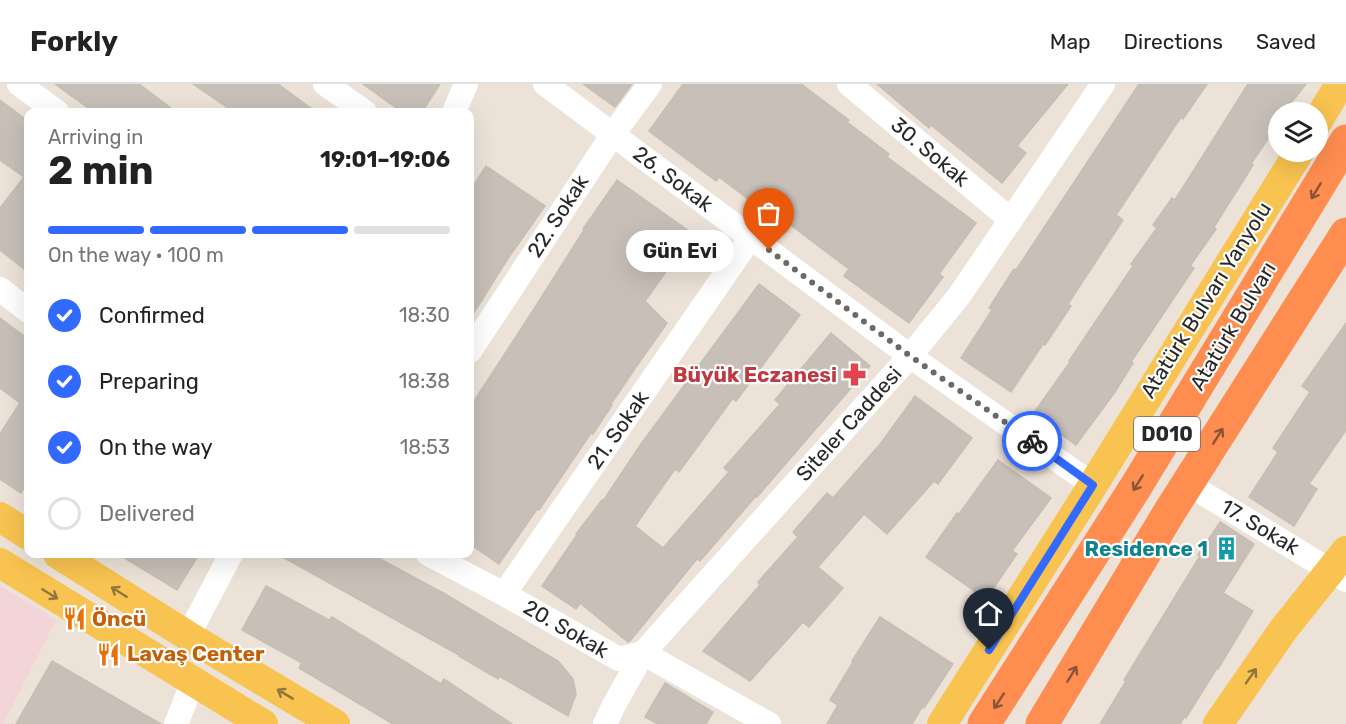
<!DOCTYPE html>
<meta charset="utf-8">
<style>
body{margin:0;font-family:Rubik,sans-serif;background:#f6f6f6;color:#222;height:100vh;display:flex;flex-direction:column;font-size:22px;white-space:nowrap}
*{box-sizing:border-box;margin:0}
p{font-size:20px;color:#767676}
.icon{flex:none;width:33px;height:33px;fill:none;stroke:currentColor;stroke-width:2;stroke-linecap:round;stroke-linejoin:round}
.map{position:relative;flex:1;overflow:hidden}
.side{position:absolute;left:24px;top:24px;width:450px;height:450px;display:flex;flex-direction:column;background:#fff;border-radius:12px;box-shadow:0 6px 24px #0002}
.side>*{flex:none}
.controls{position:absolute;left:1268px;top:18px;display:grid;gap:12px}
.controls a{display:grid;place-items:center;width:60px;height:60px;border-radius:50%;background:#fff;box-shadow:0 6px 24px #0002;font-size:30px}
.pin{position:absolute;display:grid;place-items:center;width:51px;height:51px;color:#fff;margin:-62px -26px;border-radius:50% 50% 50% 0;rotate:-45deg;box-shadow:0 0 6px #0007}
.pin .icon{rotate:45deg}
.courier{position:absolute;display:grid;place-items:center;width:60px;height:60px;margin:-30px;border:4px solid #3269ff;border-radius:50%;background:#fff;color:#222;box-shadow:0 2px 8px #0007}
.bubble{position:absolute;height:42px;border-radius:21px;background:#fff;box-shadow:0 6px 24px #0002;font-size:20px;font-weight:700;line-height:42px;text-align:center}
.overview em{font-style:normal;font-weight:700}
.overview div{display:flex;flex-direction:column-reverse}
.overview{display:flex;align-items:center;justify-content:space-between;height:102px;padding:0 24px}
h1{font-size:39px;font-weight:700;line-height:45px}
.bar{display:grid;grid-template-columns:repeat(4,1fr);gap:9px 6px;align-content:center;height:72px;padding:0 24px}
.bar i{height:8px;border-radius:4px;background:#e0e0e0}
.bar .selected{background:#3269ff}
.bar p{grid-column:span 4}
ol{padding:0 24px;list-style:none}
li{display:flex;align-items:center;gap:18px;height:66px}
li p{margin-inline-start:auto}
li .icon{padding:6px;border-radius:50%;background:#3269ff;color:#fff;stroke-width:4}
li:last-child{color:#767676}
li i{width:33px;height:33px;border:3px solid #e0e0e0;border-radius:50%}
header{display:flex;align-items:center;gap:36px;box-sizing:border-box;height:84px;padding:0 30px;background:#fff;border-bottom:2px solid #e0e0e0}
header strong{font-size:28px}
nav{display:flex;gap:33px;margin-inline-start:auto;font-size:21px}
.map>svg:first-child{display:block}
.medical{fill:#f3d4d8}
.building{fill:#c7bfb8;stroke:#c7beb2;stroke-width:1.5}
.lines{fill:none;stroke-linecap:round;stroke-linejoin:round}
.minor{stroke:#fff;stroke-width:24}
.major{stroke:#f8c350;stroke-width:30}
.highway{stroke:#ff8d50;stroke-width:33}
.oneway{stroke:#89553a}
.oneway2{stroke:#90763c}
.done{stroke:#6d6966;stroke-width:6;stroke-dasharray:0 10.8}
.route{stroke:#3269ff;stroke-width:8}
.labels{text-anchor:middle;stroke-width:4.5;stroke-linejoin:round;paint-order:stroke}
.shield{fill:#fff;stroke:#686868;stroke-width:1.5}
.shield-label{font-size:20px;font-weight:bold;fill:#282828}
.street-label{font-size:21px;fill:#282828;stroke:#fff}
.health-label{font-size:21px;font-weight:bold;fill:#be3a42;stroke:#fff;text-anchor:end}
.culture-label{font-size:21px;font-weight:bold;fill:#0d838f;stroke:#fff;text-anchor:end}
.food-label{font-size:21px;font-weight:bold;fill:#c56008;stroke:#fff;text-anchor:start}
</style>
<header>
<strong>Forkly</strong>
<nav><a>Map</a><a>Directions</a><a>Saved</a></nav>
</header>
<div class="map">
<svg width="1346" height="640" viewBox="0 0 1346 640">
<rect width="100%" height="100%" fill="#ece2d8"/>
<path class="medical" d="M0,502L56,536L3,640H0Z"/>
<g class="building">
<path d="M55,0H139L176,28H94Z"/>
<path d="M193,0H278L316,28H234Z"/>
<path d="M363,0H440L422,28H402Z"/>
<path d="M583,0H632L615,23Z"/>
<path d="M683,0H801L849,36L847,38L889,70L887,73L976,139L939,190L943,193L909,239L844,192L849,185L780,133L777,137L719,93L716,97L649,47Z"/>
<path d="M877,0H1068L1017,62L1026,69L1002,99L931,41L929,44Z"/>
<path d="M1139,0H1207L1183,35L1181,33L1116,131L1123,136L1068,220L1071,222L1045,261L1043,260L1011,308L961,274L992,226L989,224L1014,185L1016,186Z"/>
<path d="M1248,0H1306L1284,28H1278V40L1251,80L1253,81L1214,143L1216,145L1190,182L1194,184L1131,278L1133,279L1115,308L1076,361L1033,330L1070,278L1069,277L1133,182L1131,180L1157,144L1153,141L1172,114L1175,116Z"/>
<path d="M0,16L28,37V188L0,166V124L24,93L0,76Z"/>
<path d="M486,82L545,122L507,176L470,235V107Z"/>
<path d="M617,96L693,150L645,217L667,239L636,283L611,320L612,321L593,350L591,349L539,426L537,425L499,480L470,460V323L534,225L584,146L583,145Z"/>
<path d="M759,200L800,231L736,317L733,314L679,388L675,385L635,442L663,464L729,388L724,384L780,320L775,316L831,249L870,282L757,413L756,412L700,477L697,475L630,557L628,558L580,519L576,525L542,502L577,451L576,450L602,416L603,417L641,360Z"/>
<path d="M0,234L28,255V397L21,409L0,395V350L20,319L0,304Z"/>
<path d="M1346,239V346L1309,400L1317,405L1294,442L1249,413L1278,368L1273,364L1310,308L1302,302Z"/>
<path d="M915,312L972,354L938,400L934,397L887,450L864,430L818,483L843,504L809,543L803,538L750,597L703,567L760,501L758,498L798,453L793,448L827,409L833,414L881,359Z"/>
<path d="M998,376L1051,414L1012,467L1017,470L986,515L926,473L957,429L959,430Z"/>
<path d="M1220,438L1254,460L1223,509L1253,527L1218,585L1217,584L1186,634L1184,633L1180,640H1100L1126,597L1124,596L1200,472L1198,471Z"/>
<path d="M118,470H199L177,506Z"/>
<path d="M277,470H371L445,510L558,577L573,595L576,610L568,632L499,592L498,595L459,572V571Z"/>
<path d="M266,502L329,536L332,533L441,600L444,595L512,640H393L299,584L302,579L242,546Z"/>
<path d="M880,533L953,580L924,624L922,623L912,640H827L838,621L830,616L853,578L852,577Z"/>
<path d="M52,577L107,609L161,640H16Z"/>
<path d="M665,599L713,628L706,640H658L645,633Z"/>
</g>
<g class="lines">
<g class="minor">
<path d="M19,0L57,28"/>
<path d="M325,0L365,28"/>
<path d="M545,0L910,272L1093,401"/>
<path d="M849,0L1011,136"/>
<path d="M454,28L466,0"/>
<path d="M0,205L28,227"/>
<path d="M470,267L613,50L650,0"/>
<path d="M1188,400L1346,496"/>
<path d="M428,470L504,510L619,575L643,569L769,640"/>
<path d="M504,510L751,153"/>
<path d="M188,552L231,470"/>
<path d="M176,640L193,598"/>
<path d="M605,640L614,621L643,569L910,272L959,212L1103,0"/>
</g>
<g class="major">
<path d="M1317,38L1340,0"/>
<path d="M0,433L28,451"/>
<path d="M58,470L188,552L335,640"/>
<path d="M0,479L263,640"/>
<path d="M942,640L1093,401L1299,68"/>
<path d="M1218,640L1283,546L1346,467"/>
</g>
<g class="highway">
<path d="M984,640L1135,404L1346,57"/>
<path d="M1042,640L1170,427L1346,150"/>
</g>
</g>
<defs><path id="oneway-shaft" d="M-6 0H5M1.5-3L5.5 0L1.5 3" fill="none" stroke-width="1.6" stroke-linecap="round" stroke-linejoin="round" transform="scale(1.5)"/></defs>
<g class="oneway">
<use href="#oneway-shaft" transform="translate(1316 107) rotate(121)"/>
<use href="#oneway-shaft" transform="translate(1218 352) rotate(-58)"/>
<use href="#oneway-shaft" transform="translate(1138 399) rotate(122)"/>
<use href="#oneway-shaft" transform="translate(1072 590) rotate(-59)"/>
<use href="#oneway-shaft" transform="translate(999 617) rotate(123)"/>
</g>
<g class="oneway2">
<use href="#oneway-shaft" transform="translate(119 508) rotate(-148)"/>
<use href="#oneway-shaft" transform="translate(50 510) rotate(32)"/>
<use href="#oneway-shaft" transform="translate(1251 592) rotate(-55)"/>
<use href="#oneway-shaft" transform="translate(285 610) rotate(-149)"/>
</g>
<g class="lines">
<path class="done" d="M769,166L910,272L1032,357"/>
<path class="route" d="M989,566L1093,401L1032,357"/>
</g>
<defs>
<symbol id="pharmacy-bare" viewBox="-9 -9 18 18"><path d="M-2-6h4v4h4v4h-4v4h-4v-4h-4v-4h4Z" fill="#e0444e" stroke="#fff" stroke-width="2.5" paint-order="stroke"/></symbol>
<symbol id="building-bare" viewBox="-9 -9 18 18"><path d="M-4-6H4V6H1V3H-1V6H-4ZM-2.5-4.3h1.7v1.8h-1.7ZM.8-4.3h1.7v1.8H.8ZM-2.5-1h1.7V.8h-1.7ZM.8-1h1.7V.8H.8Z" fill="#0f9aa8" stroke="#fff" stroke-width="2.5" paint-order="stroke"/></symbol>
<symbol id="restaurant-bare" viewBox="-9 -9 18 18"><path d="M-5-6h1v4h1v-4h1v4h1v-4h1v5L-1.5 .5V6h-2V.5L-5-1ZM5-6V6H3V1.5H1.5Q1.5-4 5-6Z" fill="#e8710a" stroke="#fff" stroke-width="2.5" paint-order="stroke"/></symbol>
</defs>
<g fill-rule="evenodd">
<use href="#pharmacy-bare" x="838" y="274" width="33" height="33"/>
<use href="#building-bare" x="1210" y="448" width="33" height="33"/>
<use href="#restaurant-bare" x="58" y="518" width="33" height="33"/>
<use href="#restaurant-bare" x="92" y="554" width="33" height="33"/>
</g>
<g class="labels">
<rect class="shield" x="1134" y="333" width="66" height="34" rx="4.5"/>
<g class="shield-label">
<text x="1167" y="357">D010</text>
</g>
<g class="street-label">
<text transform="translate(930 68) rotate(40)" y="7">30. Sokak</text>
<text transform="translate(673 95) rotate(37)" y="7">26. Sokak</text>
<text transform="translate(558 132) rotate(-57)" y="7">22. Sokak</text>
<text transform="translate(1206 216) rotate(-58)" y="7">Atatürk Bulvarı Yanyolu</text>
<text transform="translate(1233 242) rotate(-59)" y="7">Atatürk Bulvarı</text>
<text transform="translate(849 340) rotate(-48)" y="7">Siteler Caddesi</text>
<text transform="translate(618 346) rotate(-55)" y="7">21. Sokak</text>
<text transform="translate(1260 443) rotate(31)" y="7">17. Sokak</text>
<text transform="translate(566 545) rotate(30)" y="7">20. Sokak</text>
</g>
<g class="health-label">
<text x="837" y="298">Büyük Eczanesi</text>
</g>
<g class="culture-label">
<text x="1208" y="472">Residence 1</text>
</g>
<g class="food-label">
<text x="92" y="542">Öncü</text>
<text x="127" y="577">Lavaş Center</text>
</g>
</g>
</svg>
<div class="controls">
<a><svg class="icon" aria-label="layers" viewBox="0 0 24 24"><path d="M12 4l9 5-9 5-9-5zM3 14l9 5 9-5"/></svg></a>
</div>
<div class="pin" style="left:769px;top:166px;background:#ea580c"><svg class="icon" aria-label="bag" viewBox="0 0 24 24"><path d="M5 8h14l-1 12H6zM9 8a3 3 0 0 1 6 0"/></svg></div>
<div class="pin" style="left:989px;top:566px;background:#1f2937"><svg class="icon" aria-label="home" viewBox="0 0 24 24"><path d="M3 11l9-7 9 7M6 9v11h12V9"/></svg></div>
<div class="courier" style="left:1032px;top:357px"><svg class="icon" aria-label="bike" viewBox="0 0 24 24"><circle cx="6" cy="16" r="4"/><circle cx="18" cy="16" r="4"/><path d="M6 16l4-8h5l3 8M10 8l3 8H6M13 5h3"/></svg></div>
<div class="bubble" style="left:626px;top:146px;width:108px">Gün Evi</div>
<section class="side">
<div class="overview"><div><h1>2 min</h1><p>Arriving in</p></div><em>19:01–19:06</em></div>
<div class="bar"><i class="selected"></i><i class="selected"></i><i class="selected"></i><i></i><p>On the way · 100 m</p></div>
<ol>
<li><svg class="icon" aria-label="check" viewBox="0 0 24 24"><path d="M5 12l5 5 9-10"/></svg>Confirmed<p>18:30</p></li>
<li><svg class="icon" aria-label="check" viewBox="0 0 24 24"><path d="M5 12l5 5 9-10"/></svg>Preparing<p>18:38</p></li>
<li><svg class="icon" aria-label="check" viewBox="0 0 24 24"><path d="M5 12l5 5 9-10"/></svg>On the way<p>18:53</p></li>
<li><i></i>Delivered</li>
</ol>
</section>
</div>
